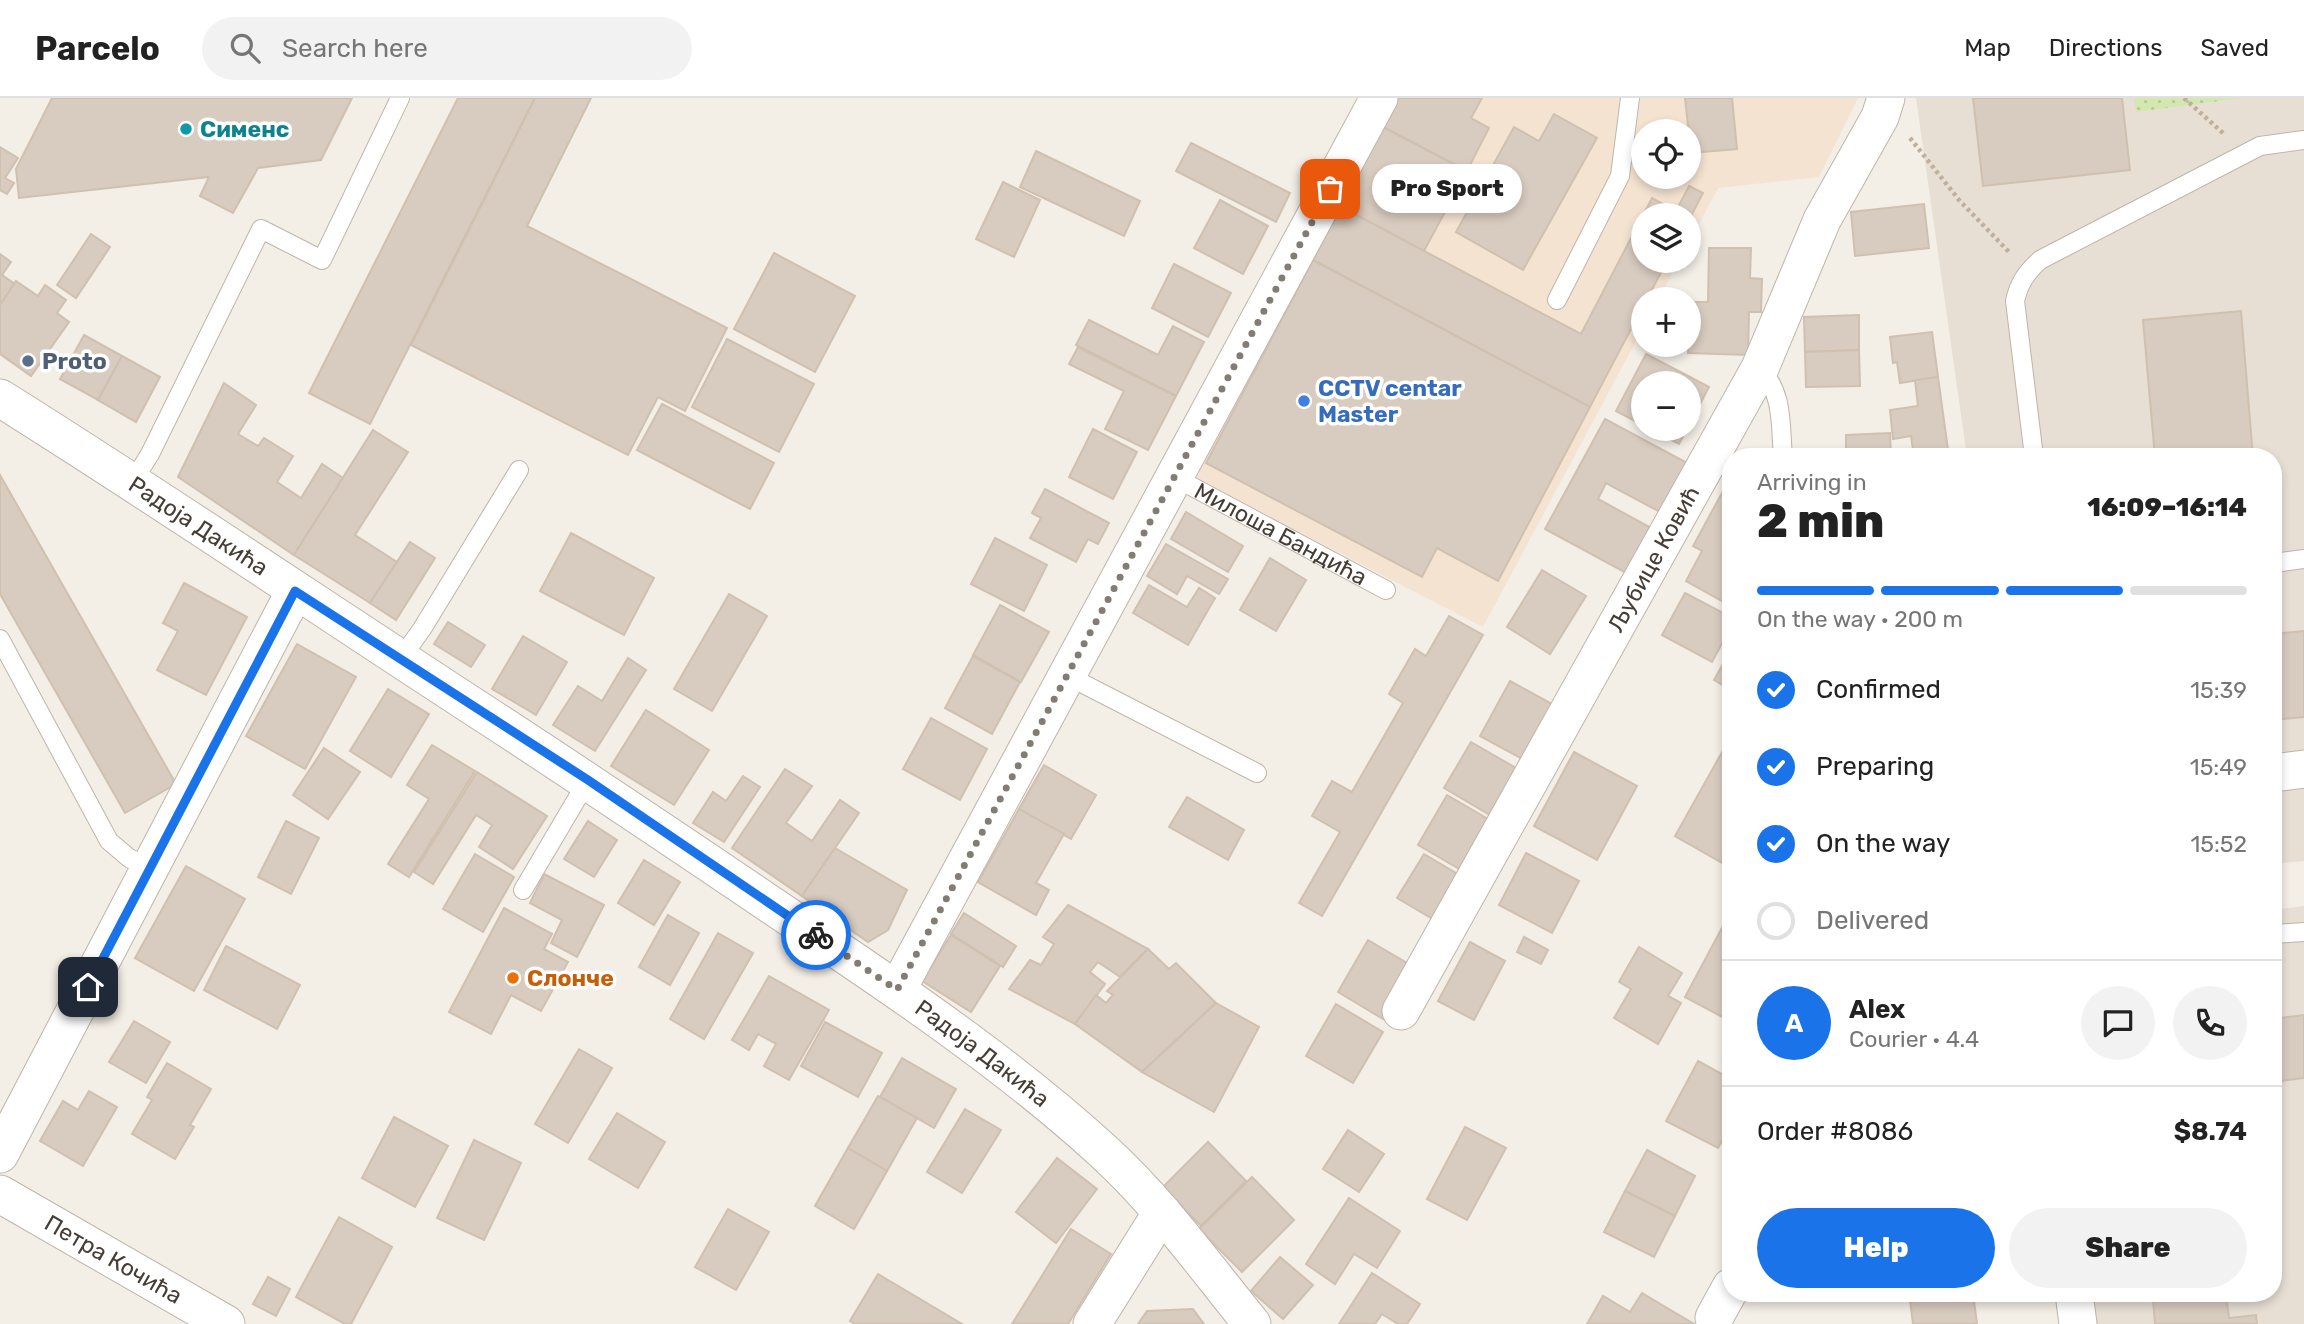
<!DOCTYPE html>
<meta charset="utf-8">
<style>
body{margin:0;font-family:Rubik,sans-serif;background:#f2f2f2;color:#222;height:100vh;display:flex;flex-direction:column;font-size:26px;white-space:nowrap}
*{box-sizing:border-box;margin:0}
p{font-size:23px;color:#767676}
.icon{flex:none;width:38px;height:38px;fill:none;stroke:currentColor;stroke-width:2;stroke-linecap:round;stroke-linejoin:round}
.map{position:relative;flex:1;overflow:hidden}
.drawer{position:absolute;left:1722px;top:350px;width:560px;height:854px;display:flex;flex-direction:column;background:#fff;border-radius:28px;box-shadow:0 4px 10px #0003}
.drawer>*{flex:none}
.controls{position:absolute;left:1631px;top:21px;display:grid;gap:14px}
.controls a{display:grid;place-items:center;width:70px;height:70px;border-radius:50%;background:#fff;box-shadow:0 4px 10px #0003;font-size:35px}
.pin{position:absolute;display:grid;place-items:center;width:60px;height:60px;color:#fff;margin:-30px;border-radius:14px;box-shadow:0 4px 10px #0006}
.courier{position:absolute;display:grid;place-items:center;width:70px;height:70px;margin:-35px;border:5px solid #1a73e8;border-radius:50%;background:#fff;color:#222;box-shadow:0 2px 9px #0007}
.bubble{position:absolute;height:49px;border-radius:24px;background:#fff;box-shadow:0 4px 10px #0003;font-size:23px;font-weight:800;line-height:49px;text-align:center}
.summary em{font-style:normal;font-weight:800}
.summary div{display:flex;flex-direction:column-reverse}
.summary{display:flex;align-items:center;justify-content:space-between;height:119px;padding:0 35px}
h1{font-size:46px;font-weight:800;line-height:52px}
.bar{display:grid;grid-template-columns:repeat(4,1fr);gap:10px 7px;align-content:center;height:84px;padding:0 35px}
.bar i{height:9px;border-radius:5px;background:#e0e0e0}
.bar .selected{background:#1a73e8}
.bar p{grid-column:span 4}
.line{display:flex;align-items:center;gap:18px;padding:0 35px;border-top:2px solid #e0e0e0}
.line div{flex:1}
.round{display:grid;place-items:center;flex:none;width:74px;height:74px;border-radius:37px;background:#f2f2f2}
ol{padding:0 35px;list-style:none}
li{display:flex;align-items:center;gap:21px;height:77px}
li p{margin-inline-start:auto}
li .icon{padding:7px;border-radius:50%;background:#1a73e8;color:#fff;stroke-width:4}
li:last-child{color:#767676}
li i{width:38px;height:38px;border:4px solid #e0e0e0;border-radius:50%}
.cta{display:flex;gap:14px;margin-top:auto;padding:14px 35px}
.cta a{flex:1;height:80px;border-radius:42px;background:#1a73e8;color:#fff;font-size:28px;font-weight:800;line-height:80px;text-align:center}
.cta a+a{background:#f2f2f2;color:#222}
header{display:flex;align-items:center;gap:42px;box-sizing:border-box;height:98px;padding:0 35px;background:#fff;border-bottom:2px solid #e0e0e0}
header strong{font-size:33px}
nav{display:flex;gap:38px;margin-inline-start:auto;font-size:24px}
.search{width:490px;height:63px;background:#f2f2f2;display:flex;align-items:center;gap:18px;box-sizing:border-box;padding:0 24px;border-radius:38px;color:#767676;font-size:26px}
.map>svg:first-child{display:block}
.residential{fill:#e7dfd4}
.commercial{fill:#f5e3d1;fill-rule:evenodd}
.grass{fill:url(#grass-dots)}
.building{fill:#d8cbbf;stroke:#cfc0af;stroke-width:2}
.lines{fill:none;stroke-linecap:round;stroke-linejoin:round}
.service-casing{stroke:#bfb5a9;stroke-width:20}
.minor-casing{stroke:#bfb5a9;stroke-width:39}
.path{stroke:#c0af9a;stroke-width:4.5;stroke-dasharray:3.5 3.5;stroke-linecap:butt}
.service{stroke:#fff;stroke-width:18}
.minor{stroke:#fff;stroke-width:37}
.done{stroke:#837c73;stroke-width:7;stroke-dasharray:0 12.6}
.route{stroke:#1a73e8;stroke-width:9}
.culture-dot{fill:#0f9aa8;stroke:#fff;stroke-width:2.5}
.service-dot{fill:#5c6f8a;stroke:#fff;stroke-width:2.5}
.shop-dot{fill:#3f7fe0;stroke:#fff;stroke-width:2.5}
.food-dot{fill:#e8710a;stroke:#fff;stroke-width:2.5}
.labels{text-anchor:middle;stroke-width:7;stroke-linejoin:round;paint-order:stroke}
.culture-label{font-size:23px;font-weight:bold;fill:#0d838f;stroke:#fff;text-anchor:start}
.service-label{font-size:23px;font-weight:bold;fill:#4e5e75;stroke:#fff;text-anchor:start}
.shop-label{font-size:23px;font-weight:bold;fill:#366cbe;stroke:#fff;text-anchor:start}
.street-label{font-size:23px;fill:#463e35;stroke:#fff}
.food-label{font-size:23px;font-weight:bold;fill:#c56008;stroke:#fff;text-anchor:start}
</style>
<header>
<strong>Parcelo</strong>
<div class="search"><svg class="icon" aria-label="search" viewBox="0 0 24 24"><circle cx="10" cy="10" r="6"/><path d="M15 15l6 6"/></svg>Search here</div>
<nav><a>Map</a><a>Directions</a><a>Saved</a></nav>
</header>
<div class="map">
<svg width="2304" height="1226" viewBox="0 0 2304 1226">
<defs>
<pattern id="grass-dots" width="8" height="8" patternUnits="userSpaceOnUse" patternTransform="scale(1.75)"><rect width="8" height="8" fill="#d3e8af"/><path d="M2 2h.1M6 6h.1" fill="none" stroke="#b6c897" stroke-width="1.8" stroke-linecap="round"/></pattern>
</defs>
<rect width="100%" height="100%" fill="#f3eee6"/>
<g class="residential">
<path d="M1916,0H2304V763L2273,766V359H1967Z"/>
<path d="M2304,808V1226H2083L2079,1195H2273V812Z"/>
</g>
<path class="commercial" d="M1392,0H1858L1819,79L1718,90L1689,145V117H1643V163H1679L1658,201H1643V230L1483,529L1189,377ZM1643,33H1689V79H1643Z"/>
<path class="grass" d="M2134,0H2242L2136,14Z"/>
<g class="building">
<path d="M52,0H352L321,62L258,70L233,115L200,98L209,79L19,100L16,71Z"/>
<path d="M458,0H535L370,326L309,295Z"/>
<path d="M535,0H591L527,128L727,230L685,313L658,299L628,357L411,247Z"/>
<path d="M1398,0H1482L1471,20L1489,30L1467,73L1383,29Z"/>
<path d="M1685,0H1732L1737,51L1691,55Z"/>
<path d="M1973,0H2122L2130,72L1983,88Z"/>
<path d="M1554,16L1597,40L1523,172L1456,134L1514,29L1539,43Z"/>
<path d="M1383,29L1467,73L1424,153L1341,109Z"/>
<path d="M1191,45L1290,95L1276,124L1176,73Z"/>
<path d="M0,49L18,60L5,80L14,85L7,96L0,92Z"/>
<path d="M1036,53L1140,103L1124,138L1020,89Z"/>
<path d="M1003,84L1040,102L1014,159L976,141Z"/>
<path d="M1689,88L1703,95L1689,122V117H1643L1652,100L1676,113Z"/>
<path d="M1220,102L1268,128L1243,176L1194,150Z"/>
<path d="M1924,106L1929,150L1855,158L1851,114Z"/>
<path d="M1341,109L1581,236L1643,117V163H1667L1647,201H1643V208L1590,309L1313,162Z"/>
<path d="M91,136L110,149L76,200L57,187Z"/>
<path d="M1709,150H1751L1750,180L1762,181L1761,214H1749L1748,257L1688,255L1690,204H1708Z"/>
<path d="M774,155L855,198L815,274L734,231Z"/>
<path d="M0,156L11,164L2,177L15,186L0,207Z"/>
<path d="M1313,162L1590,309L1498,483L1437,450L1422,479L1206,365Z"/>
<path d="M1174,166L1231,195L1208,239L1152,210Z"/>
<path d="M16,183L38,198L45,187L66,202L57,215L69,224L31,278L0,256V207Z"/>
<path d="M2241,213L2253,359H2155L2143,222Z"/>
<path d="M1859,217V252L1805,254L1804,219Z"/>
<path d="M1089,222L1158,257L1173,228L1204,244L1176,298L1076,247Z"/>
<path d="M1932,234L1938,279L1900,285L1897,264L1893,265L1890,239Z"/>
<path d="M84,237L122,258L98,302L60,281Z"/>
<path d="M727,241L814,286L779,354L692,309Z"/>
<path d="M1078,249L1176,298L1148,352L1105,331L1124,293L1069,266Z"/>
<path d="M1859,252L1860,288L1806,289L1805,254Z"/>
<path d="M1646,256L1709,289L1689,327V285H1643V327L1616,313Z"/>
<path d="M122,258L160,279L136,324L98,302Z"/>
<path d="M1938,279L1949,359H1914L1911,338L1893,341L1890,312L1918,308L1915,282Z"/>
<path d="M224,285L256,307L238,336L258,348L264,340L293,358L277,384L301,400L322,366L343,380L294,457L178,379Z"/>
<path d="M662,306L774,365L750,411L637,352Z"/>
<path d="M1605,321L1687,365L1660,414L1606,385L1598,401L1653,431L1628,476L1545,431Z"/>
<path d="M1093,331L1137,354L1113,401L1069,379Z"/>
<path d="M1650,331H1687L1679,346Z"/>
<path d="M373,332L408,354L355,437L397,464L370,505L294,457Z"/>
<path d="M1890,335L1891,359H1846V337Z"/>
<path d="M0,377L176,686L125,715L0,496Z"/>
<path d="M1728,384L1731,385V508L1686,483L1702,453L1693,448Z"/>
<path d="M1045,391L1109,425L1098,446L1088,441L1076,464L1030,440L1041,420L1032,415Z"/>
<path d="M1186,414L1243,448L1228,474L1171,441Z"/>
<path d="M571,435L654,480L624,537L540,493Z"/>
<path d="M995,440L1047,467L1024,513L971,486Z"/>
<path d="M410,444L435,460L396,522L370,505Z"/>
<path d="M1166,446L1228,481L1219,496L1187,478L1177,496L1147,478Z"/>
<path d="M1270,460L1306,482L1276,533L1240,512Z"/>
<path d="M1542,472L1586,498L1550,556L1507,529Z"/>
<path d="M184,485L247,519L206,597L157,572L178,533L163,525Z"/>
<path d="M1149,487L1187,509L1199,490L1215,500L1188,547L1133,515Z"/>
<path d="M1685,495L1731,519V529L1712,564L1662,537Z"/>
<path d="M729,496L767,518L712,613L674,591Z"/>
<path d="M1000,507L1049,534L1021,584L973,557Z"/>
<path d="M1449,518L1483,537L1322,818L1299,805L1340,734L1312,718L1332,683L1352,694L1403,605L1389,596L1415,551L1426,558Z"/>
<path d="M448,524L485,547L471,569L434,546Z"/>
<path d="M2304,533V619L2273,622V536Z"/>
<path d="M523,538L567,564L536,617L492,591Z"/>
<path d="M297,546L356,579L305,671L246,638Z"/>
<path d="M1731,552V592L1714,582Z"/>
<path d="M973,558L1020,584L992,636L945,610Z"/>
<path d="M628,560L646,572L595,653L553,627L578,588L602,603Z"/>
<path d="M1510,583L1559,610L1528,664L1480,638Z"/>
<path d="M388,591L429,616L391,679L350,653Z"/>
<path d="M646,612L709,652L674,707L611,668Z"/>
<path d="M931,620L987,651L960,702L903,671Z"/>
<path d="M1730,640L1731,641V770L1675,738Z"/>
<path d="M1471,644L1516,670L1490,717L1444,690Z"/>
<path d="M432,647L475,673L409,779L388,766L429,701L407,687Z"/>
<path d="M324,650L360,674L328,721L293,697Z"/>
<path d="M1574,654L1637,688L1597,762L1534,728Z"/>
<path d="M1044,667L1096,697L1071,741L1019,711Z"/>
<path d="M785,671L812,688L786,725L812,743L840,702L859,715L802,798L732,750Z"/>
<path d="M477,674L547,718L513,771L479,749L492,727L476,717L433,786L414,774Z"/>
<path d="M743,678L760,689L724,744L693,725L713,694L726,703Z"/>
<path d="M1447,697L1495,725L1466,775L1418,747Z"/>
<path d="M1187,699L1244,732L1228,762L1169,729Z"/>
<path d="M1019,711L1064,736L1036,785L1049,792L1036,817L978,784Z"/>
<path d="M286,723L319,740L291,796L258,779Z"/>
<path d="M588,723L617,742L594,779L564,761Z"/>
<path d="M835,750L907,792L888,832L868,844L802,798Z"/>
<path d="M1526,755L1579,783L1552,835L1499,807Z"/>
<path d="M475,756L514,779L483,834L443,811Z"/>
<path d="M1424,756L1468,782L1441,826L1397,800Z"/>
<path d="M644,762L680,784L654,827L618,805Z"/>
<path d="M186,768L245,801L194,893L135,860Z"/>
<path d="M544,776L604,807L577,859L551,845L562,822L530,805Z"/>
<path d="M1068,807L1148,851L1120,879L1098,864L1090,874L1105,886L1075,926L1009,891L1030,862L1041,867L1054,846L1043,839Z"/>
<path d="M504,810L552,836L544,851L568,864L541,913L511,897L491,936L449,914Z"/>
<path d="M1731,813V918L1728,922L1685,899Z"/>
<path d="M964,815L1016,848L1003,869L951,836Z"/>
<path d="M668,817L699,835L670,887L639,869Z"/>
<path d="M718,835L753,855L704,941L670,921Z"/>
<path d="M951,837L1000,868L971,914L922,883Z"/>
<path d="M1524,839L1548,852L1541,866L1517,854Z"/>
<path d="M1368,842L1414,869L1383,921L1338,894Z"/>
<path d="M1470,844L1505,863L1474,922L1438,903Z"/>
<path d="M226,848L300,887L277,931L204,892Z"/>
<path d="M1639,849L1682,875L1668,898L1681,905L1658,946L1614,920L1631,891L1619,884Z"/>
<path d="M1148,851L1169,871L1176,865L1216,905L1142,974L1075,926L1096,897L1106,905L1113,897L1107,893Z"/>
<path d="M769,878L829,912L789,982L764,968L776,946L758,936L749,952L732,942Z"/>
<path d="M1216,905L1259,929L1214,1014L1142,974Z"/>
<path d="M1336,906L1383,934L1353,985L1306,958Z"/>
<path d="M2304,917V980L2273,984V921Z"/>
<path d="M134,923L170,944L146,985L109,964Z"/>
<path d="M825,924L882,955L858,999L801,968Z"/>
<path d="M579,951L612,970L568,1045L535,1026Z"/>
<path d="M902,960L956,991L934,1030L880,999Z"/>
<path d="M1698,963L1731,981V1026L1718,1050L1666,1023Z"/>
<path d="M167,965L211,991L190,1027L194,1029L175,1061L132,1036L152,1002L147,999Z"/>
<path d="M89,993L117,1009L83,1068L40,1043L63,1003L78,1012Z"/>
<path d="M878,998L917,1020L887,1073L848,1050Z"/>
<path d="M965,1011L1001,1032L962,1095L927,1074Z"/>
<path d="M617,1015L665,1044L638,1090L589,1061Z"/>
<path d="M394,1019L448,1048L415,1109L362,1080Z"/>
<path d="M1465,1029L1506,1050L1467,1122L1427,1101Z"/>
<path d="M1348,1032L1384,1056L1359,1094L1323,1071Z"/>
<path d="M474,1042L521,1065L484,1142L437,1120Z"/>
<path d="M1208,1044L1246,1083L1201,1128L1163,1089Z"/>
<path d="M848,1050L887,1073L854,1131L815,1108Z"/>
<path d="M1647,1052L1695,1078L1675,1118L1625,1093Z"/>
<path d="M1057,1060L1097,1091L1056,1145L1016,1114Z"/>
<path d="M1252,1079L1294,1122L1242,1174L1199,1131Z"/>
<path d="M1625,1093L1675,1118L1654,1159L1604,1134Z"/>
<path d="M1349,1100L1400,1133L1377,1170L1354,1156L1335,1186L1306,1166Z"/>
<path d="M728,1111L769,1134L736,1192L695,1169Z"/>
<path d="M339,1119L392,1149L351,1226H345L296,1199Z"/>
<path d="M1071,1131L1111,1156L1068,1226H1012Z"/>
<path d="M1280,1159L1313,1187L1283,1221L1251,1193Z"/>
<path d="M1372,1175L1420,1206L1407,1226H1398L1382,1216L1375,1226H1339Z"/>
<path d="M878,1176L962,1226H855L850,1223Z"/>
<path d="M268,1179L290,1191L276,1218L253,1206Z"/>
<path d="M1642,1195L1694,1226H1587L1603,1198L1630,1214Z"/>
<path d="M1958,1195H1973L1977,1226H1913L1910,1202Z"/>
<path d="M2166,1195H2218L2167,1201Z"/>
<path d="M2226,1195L2229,1220L2256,1217L2257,1226H2155L2153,1202Z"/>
<path d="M1193,1211L1204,1226H1138L1147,1213Z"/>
</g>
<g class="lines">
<defs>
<g id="service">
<path d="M1557,202L1620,78L1630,0"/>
<path d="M1760,270C1784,297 1780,325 1783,359"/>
<path d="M2034,359L2015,203C2019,185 2026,175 2040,162L2260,48L2304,42"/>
<path id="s1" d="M1174,379L1386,492"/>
<path d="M133,383L150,356L261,131L322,162L400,0"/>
<path d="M2273,465L2304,461"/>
<path d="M0,541L109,743L129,760L150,770"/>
<path d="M401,560L422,531L519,372"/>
<path d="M1066,577L1257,675"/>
<path d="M523,792L588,682"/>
<path d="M2273,836L2304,834"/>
</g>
<g id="minor">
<path id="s2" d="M0,300C166,404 329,515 494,622C601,692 708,764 814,836C914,903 1014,972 1103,1053C1159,1104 1204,1167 1252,1226"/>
<path d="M2273,675L2304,671"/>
<path d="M897,892L1379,0"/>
<path id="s3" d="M1401,913L1760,270L1822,122L1880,19L1886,0"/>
<path d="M0,1056L295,493"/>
<path id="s4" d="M0,1096L226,1226"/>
<path d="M2074,1195L2078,1226"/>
<path d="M1714,1220L1731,1189"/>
<path d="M1092,1226L1162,1114"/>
</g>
</defs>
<use href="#service" class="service-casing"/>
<use href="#minor" class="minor-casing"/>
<g class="path">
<path d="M2184,0L2224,36"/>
<path d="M1910,40L1959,102L2010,155"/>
</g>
<use href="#service" class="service"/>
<use href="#minor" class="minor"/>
</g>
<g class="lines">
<path class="done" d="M816,837L897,892L1330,91"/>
<path class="route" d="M88,889L295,493L588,682L816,837"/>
</g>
<circle class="culture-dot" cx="186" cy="31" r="7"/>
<circle class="service-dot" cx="28" cy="263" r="7"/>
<circle class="shop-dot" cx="1304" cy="303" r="7"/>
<circle class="food-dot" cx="513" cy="880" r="7"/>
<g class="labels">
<g class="culture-label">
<text x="200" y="39">Сименс</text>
</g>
<g class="service-label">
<text x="42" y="271">Proto</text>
</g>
<g class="shop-label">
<text x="1318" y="298">CCTV centar<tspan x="1318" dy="26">Master</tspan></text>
</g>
<g class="street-label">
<text dy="8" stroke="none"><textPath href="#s2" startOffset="236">Радоја Дакића</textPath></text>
<text dy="8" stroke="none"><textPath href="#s1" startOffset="121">Милоша Бандића</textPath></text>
<text dy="8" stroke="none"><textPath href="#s3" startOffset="518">Љубице Ковић</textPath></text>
<text dy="8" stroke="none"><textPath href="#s2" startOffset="1181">Радоја Дакића</textPath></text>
<text dy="8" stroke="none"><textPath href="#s4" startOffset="131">Петра Кочића</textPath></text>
</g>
<g class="food-label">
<text x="527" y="888">Слонче</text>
</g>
</g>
</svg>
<div class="controls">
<a><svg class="icon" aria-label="locate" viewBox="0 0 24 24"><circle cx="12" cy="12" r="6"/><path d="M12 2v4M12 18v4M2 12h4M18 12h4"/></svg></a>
<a><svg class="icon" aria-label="layers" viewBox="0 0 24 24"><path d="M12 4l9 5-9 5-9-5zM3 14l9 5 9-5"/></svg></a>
<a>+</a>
<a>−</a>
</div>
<div class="pin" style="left:1330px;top:91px;background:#ea580c"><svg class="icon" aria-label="bag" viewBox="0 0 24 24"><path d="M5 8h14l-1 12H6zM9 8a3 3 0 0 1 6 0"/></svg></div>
<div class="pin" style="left:88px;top:889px;background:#1f2937"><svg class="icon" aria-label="home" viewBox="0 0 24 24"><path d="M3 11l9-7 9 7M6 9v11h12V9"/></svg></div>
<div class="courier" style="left:816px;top:837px"><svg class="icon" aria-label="bike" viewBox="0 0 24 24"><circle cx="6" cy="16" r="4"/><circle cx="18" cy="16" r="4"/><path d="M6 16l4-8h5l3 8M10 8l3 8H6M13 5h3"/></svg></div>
<div class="bubble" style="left:1372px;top:66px;width:150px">Pro Sport</div>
<section class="drawer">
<div class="summary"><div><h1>2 min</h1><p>Arriving in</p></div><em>16:09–16:14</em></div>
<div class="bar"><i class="selected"></i><i class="selected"></i><i class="selected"></i><i></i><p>On the way · 200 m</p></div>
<ol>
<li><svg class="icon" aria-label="check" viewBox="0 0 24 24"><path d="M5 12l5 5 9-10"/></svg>Confirmed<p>15:39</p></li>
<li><svg class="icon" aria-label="check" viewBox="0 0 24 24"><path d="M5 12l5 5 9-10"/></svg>Preparing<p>15:49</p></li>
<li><svg class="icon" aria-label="check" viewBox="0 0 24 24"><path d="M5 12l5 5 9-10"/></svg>On the way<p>15:52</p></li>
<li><i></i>Delivered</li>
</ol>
<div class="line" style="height:126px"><b class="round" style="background:#1a73e8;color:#fff">A</b><div><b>Alex</b><p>Courier · 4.4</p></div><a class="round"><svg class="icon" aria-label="chat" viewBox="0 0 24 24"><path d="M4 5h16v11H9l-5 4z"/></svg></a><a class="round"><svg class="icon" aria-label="phone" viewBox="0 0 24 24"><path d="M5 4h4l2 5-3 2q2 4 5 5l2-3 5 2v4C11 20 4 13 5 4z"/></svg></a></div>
<div class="line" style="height:91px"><div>Order #8086</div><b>$8.74</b></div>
<div class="cta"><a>Help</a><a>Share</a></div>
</section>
</div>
